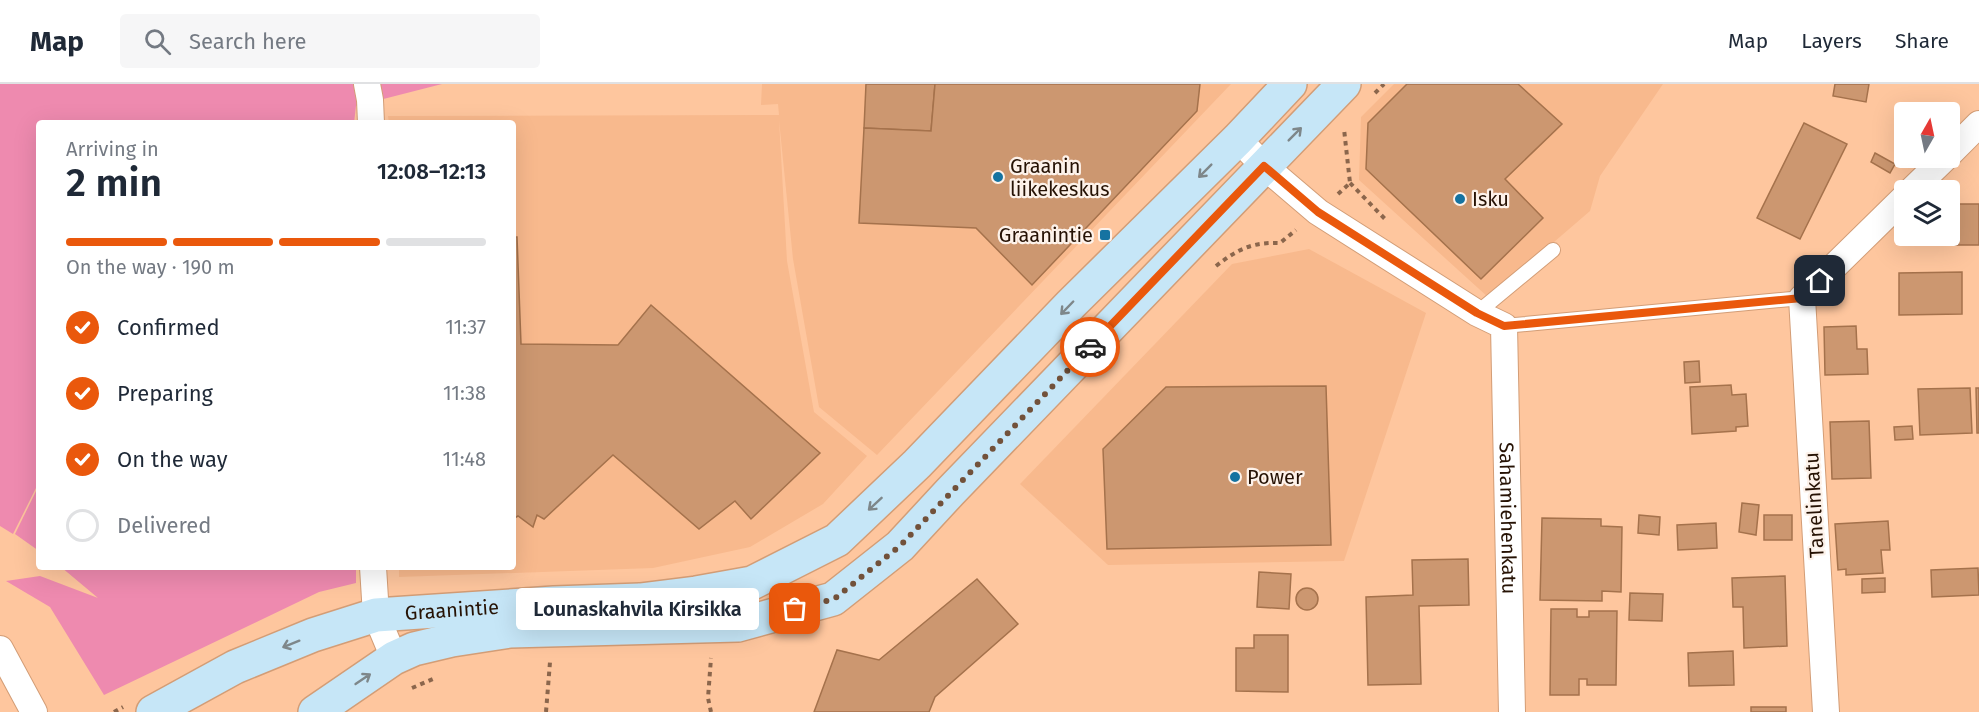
<!DOCTYPE html>
<meta charset="utf-8">
<style>
body{margin:0;font-family:"Fira Sans",sans-serif;background:#f6f6f7;color:#1f2937;height:100vh;display:flex;flex-direction:column;font-size:22px;white-space:nowrap}
*{box-sizing:border-box;margin:0}
p{font-size:20px;color:#747a83}
.icon{flex:none;width:33px;height:33px;fill:none;stroke:currentColor;stroke-width:2;stroke-linecap:round;stroke-linejoin:round}
.map{position:relative;flex:1;overflow:hidden}
.panel{position:absolute;left:36px;top:36px;width:480px;height:450px;display:flex;flex-direction:column;background:#fff;border-radius:6px;box-shadow:0 6px 24px #0002}
.panel>*{flex:none}
.needle{width:39px;rotate:9deg}
.fabs{position:absolute;left:1894px;top:18px;display:grid;gap:12px}
.fabs a{display:grid;place-items:center;width:66px;height:66px;border-radius:6px;background:#fff;box-shadow:0 6px 24px #0002;font-size:30px}
.pin{position:absolute;display:grid;place-items:center;width:51px;height:51px;color:#fff;margin:-26px;border-radius:12px;box-shadow:0 3px 9px #0006}
.courier{position:absolute;display:grid;place-items:center;width:60px;height:60px;margin:-30px;border:4px solid #ea580c;border-radius:50%;background:#fff;color:#222;box-shadow:0 2px 8px #0007}
.bubble{position:absolute;height:42px;border-radius:6px;background:#fff;box-shadow:0 6px 24px #0002;font-size:20px;font-weight:600;line-height:42px;text-align:center}
.overview em{font-style:normal;font-weight:600}
.overview div{display:flex;flex-direction:column-reverse}
.overview{display:flex;align-items:center;justify-content:space-between;height:102px;padding:0 30px}
h1{font-size:39px;font-weight:600;line-height:45px}
.bar{display:grid;grid-template-columns:repeat(4,1fr);gap:9px 6px;align-content:center;height:72px;padding:0 30px}
.bar i{height:8px;border-radius:4px;background:#e0e1e3}
.bar .active{background:#ea580c}
.bar p{grid-column:span 4}
ol{padding:0 30px;list-style:none}
li{display:flex;align-items:center;gap:18px;height:66px}
li p{margin-inline-start:auto}
li .icon{padding:6px;border-radius:50%;background:#ea580c;color:#fff;stroke-width:4}
li:last-child{color:#747a83}
li i{width:33px;height:33px;border:3px solid #e0e1e3;border-radius:50%}
header{display:flex;align-items:center;gap:36px;box-sizing:border-box;height:84px;padding:0 30px;background:#fff;border-bottom:2px solid #e0e1e3}
header strong{font-size:28px}
nav{display:flex;gap:33px;margin-inline-start:auto;font-size:21px}
.search{width:420px;height:54px;background:#f6f6f7;display:flex;align-items:center;gap:15px;box-sizing:border-box;padding:0 21px;border-radius:6px;color:#747a83;font-size:22px}
.map>svg:first-child{display:block}
.built{fill:#f8b98d}
.green{fill:#ee8aaf}
.building{fill:#cc9770;stroke:#a5724c;stroke-width:1.5}
.lines{fill:none;stroke-linecap:round;stroke-linejoin:round}
.lane-casing{stroke:#d39d76;stroke-width:16}
.street-casing{stroke:#d39d76;stroke-width:28}
.secondary-casing{stroke:#d39d76;stroke-width:36}
.path{stroke:#8b664c;stroke-width:4;stroke-dasharray:4.5 4.5;stroke-linecap:butt}
.lane{stroke:#fff;stroke-width:14}
.street{stroke:#fff;stroke-width:26}
.secondary{stroke:#c6e6f7;stroke-width:33}
.oneway{stroke:#7e878a}
.done{stroke:#72513a;stroke-width:6;stroke-dasharray:0 10.8}
.route{stroke:#ea580c;stroke-width:8}
.poi-dot{fill:#1573a1;stroke:#fdf2ea;stroke-width:2}
.labels{text-anchor:middle;stroke-width:4.5;stroke-linejoin:round;paint-order:stroke}
.poi-label{font-size:20px;fill:#261204;stroke:#fdf2ea;text-anchor:start}
.street-label{font-size:20px;fill:#261204;stroke:#fdf2ea}
</style>
<header>
<strong>Map</strong>
<div class="search"><svg class="icon" aria-label="search" viewBox="0 0 24 24"><circle cx="10" cy="10" r="6"/><path d="M15 15l6 6"/></svg>Search here</div>
<nav><a>Map</a><a>Layers</a><a>Share</a></nav>
</header>
<div class="map">
<svg width="1979" height="628" viewBox="0 0 1979 628">
<rect width="100%" height="100%" fill="#fec69e"/>
<g class="built">
<path d="M762,0H1231L877,371L819,323L793,175L779,36L787,177L814,328L867,372L823,420L750,463L653,484L399,493V483H513V39H389L388,32L779,31L778,20L761,21Z"/>
<path d="M1394,0H1663L1600,92L1590,127L1489,214L1359,96L1361,33Z"/>
<path d="M1309,165L1426,229L1344,477L1108,481L1020,400L1232,180Z"/>
</g>
<g class="green">
<path d="M0,0H442L356,22L354,39H39V398L13,450L0,442Z"/>
<path d="M39,401V467L15,450Z"/>
<path d="M61,483H356V499L319,508L104,611L50,523L6,497L40,492L98,514Z"/>
</g>
<g class="building">
<path d="M866,0H935L931,47L864,44Z"/>
<path d="M935,0H1200L1197,27L1032,201L976,144L859,139L864,44L931,47Z"/>
<path d="M1407,0H1518L1562,40L1505,95L1543,134L1481,195L1366,85L1368,39Z"/>
<path d="M1835,0H1869L1866,18L1833,12Z"/>
<path d="M1804,39L1847,60L1800,155L1757,134Z"/>
<path d="M1875,69L1895,80L1890,89L1871,78Z"/>
<path d="M1950,120H1979V161H1922V152H1950Z"/>
<path d="M513,153H517L521,260L618,261L651,221L820,369L751,435L735,417L699,445L613,371L544,435L537,431L533,443L518,432L513,435Z"/>
<path d="M1962,188V230L1899,231V189Z"/>
<path d="M1856,242L1857,265H1867L1868,290L1825,291L1824,243Z"/>
<path d="M1699,277L1700,298L1685,299L1684,278Z"/>
<path d="M1731,301L1732,311L1746,310L1748,342L1736,343V347L1692,350L1690,303Z"/>
<path d="M1326,302L1331,461L1107,465L1103,365L1166,303Z"/>
<path d="M1970,304L1972,349L1920,351L1918,305Z"/>
<path d="M1976,304H1979V349H1977Z"/>
<path d="M1869,337L1871,394L1832,395L1830,338Z"/>
<path d="M1912,342L1913,355L1895,356L1894,343Z"/>
<path d="M1742,419L1759,421L1756,451L1739,448Z"/>
<path d="M1639,431L1660,433L1659,451L1638,449Z"/>
<rect x="1764" y="431" width="28" height="25"/>
<path d="M1542,434L1601,435V442L1622,443L1621,508L1602,507V517L1540,516Z"/>
<path d="M1888,437L1890,466H1881L1883,489L1846,491V485L1838,486L1835,440Z"/>
<path d="M1716,439L1717,464L1678,466L1677,441Z"/>
<path d="M1468,475L1469,521L1419,522L1421,600L1368,601L1366,513L1413,511L1412,476Z"/>
<path d="M1978,484L1979,511L1932,513L1931,486Z"/>
<path d="M1259,488L1291,490L1289,525L1257,523Z"/>
<path d="M1785,492L1787,562L1744,564L1743,523H1733L1732,494Z"/>
<path d="M1885,494V508L1862,509V495Z"/>
<path d="M977,495L1018,540L935,613L929,628H814L837,566L879,576Z"/>
<circle cx="1307" cy="515" r="11"/>
<path d="M1630,509L1663,510L1662,537L1629,536Z"/>
<path d="M1551,525H1577V533H1589V527H1617L1616,601H1587V595H1579V611H1550Z"/>
<path d="M1254,551H1288V608L1236,607V564H1254Z"/>
<path d="M1733,567L1734,601L1689,602L1688,569Z"/>
<rect x="1751" y="623" width="35" height="5"/>
</g>
<g class="lines">
<defs>
<g id="lane">
<path d="M1477,229L1553,166"/>
<path d="M1504,242L1802,214"/>
</g>
<g id="street">
<path d="M367,0L370,16L371,39"/>
<path id="s1" d="M1238,55L1264,82L1318,128L1477,229L1504,242L1512,628"/>
<path d="M1950,69L1979,40"/>
<path d="M1912,106L1945,74"/>
<path d="M373,483L376,531L394,574"/>
<path d="M0,565L34,628"/>
<path d="M1826,628L1802,214L1905,113"/>
</g>
<g id="secondary">
<path id="s2" d="M153,628L235,583L313,551L376,531L554,519L640,516L696,509L752,499L837,456L917,380L1071,220L1238,55L1290,0"/>
<path d="M315,628L394,574L414,565L452,556L510,547L738,541L833,515L900,462L950,408L1344,0"/>
</g>
</defs>
<use href="#lane" class="lane-casing"/>
<use href="#street" class="street-casing"/>
<use href="#secondary" class="secondary-casing"/>
<g class="path">
<path d="M1375,9L1384,0"/>
<path d="M1350,99L1385,135"/>
<path d="M1338,110L1350,99L1344,45"/>
<path d="M1216,182C1238,165 1252,158 1280,159L1296,146"/>
<path d="M412,604L433,595"/>
<path d="M114,628L123,623"/>
<path d="M546,628L550,578"/>
<path d="M711,628L708,614L711,574"/>
</g>
<use href="#lane" class="lane"/>
<use href="#street" class="street"/>
<use href="#secondary" class="secondary"/>
</g>
<defs><path id="oneway-shaft" d="M-6 0H5M1.5-3L5.5 0L1.5 3" fill="none" stroke-width="1.6" stroke-linecap="round" stroke-linejoin="round" transform="scale(1.5)"/></defs>
<g class="oneway">
<use href="#oneway-shaft" transform="translate(1295 50) rotate(-45)"/>
<use href="#oneway-shaft" transform="translate(1205 87) rotate(135)"/>
<use href="#oneway-shaft" transform="translate(1067 224) rotate(134)"/>
<use href="#oneway-shaft" transform="translate(875 420) rotate(137)"/>
<use href="#oneway-shaft" transform="translate(291 560) rotate(158)"/>
<use href="#oneway-shaft" transform="translate(363 595) rotate(-34)"/>
</g>
<g class="lines">
<path class="done" d="M795,525L834,515L900,462L1090,263"/>
<path class="route" d="M1090,263L1264,82L1318,128L1477,229L1504,242L1802,214L1820,197"/>
</g>
<g class="poi-dot">
<circle cx="998" cy="93" r="6"/>
<circle cx="1460" cy="115" r="6"/>
<rect x="1099" y="145" width="12" height="12" rx="3"/>
<circle cx="1235" cy="393" r="6"/>
</g>
<g class="labels">
<g class="poi-label">
<text x="1010" y="89">Graanin<tspan x="1010" dy="23">liikekeskus</tspan></text>
<text x="1472" y="122">Isku</text>
<text x="1093" y="158" text-anchor="end">Graanintie</text>
<text x="1247" y="400">Power</text>
</g>
<g class="street-label">
<text transform="translate(1814 421) rotate(-93)" y="7">Tanelinkatu</text>
<text dy="7" stroke="none"><textPath href="#s1" startOffset="519">Sahamiehenkatu</textPath></text>
<text dy="7" stroke="none"><textPath href="#s2" startOffset="320">Graanintie</textPath></text>
</g>
</g>
</svg>
<div class="fabs">
<a><svg class="needle" viewBox="-14 -14 28 28"><path d="M0-13l5 13h-10z" fill="#e53935"/><path d="M0 13l5-13h-10z" fill="#747a83"/></svg></a>
<a><svg class="icon" aria-label="layers" viewBox="0 0 24 24"><path d="M12 4l9 5-9 5-9-5zM3 14l9 5 9-5"/></svg></a>
</div>
<div class="pin" style="left:795px;top:525px;background:#ea580c"><svg class="icon" aria-label="bag" viewBox="0 0 24 24"><path d="M5 8h14l-1 12H6zM9 8a3 3 0 0 1 6 0"/></svg></div>
<div class="pin" style="left:1820px;top:197px;background:#1f2937"><svg class="icon" aria-label="home" viewBox="0 0 24 24"><path d="M3 11l9-7 9 7M6 9v11h12V9"/></svg></div>
<div class="courier" style="left:1090px;top:263px"><svg class="icon" aria-label="car" viewBox="0 0 24 24"><path d="M5 17H2v-5l4-1 3-4h7l3 4 3 1v5h-3M9 17h6M6 11h13"/><circle cx="7" cy="17" r="2"/><circle cx="17" cy="17" r="2"/></svg></div>
<div class="bubble" style="left:516px;top:504px;width:243px">Lounaskahvila Kirsikka</div>
<section class="panel">
<div class="overview"><div><h1>2 min</h1><p>Arriving in</p></div><em>12:08–12:13</em></div>
<div class="bar"><i class="active"></i><i class="active"></i><i class="active"></i><i></i><p>On the way · 190 m</p></div>
<ol>
<li><svg class="icon" aria-label="check" viewBox="0 0 24 24"><path d="M5 12l5 5 9-10"/></svg>Confirmed<p>11:37</p></li>
<li><svg class="icon" aria-label="check" viewBox="0 0 24 24"><path d="M5 12l5 5 9-10"/></svg>Preparing<p>11:38</p></li>
<li><svg class="icon" aria-label="check" viewBox="0 0 24 24"><path d="M5 12l5 5 9-10"/></svg>On the way<p>11:48</p></li>
<li><i></i>Delivered</li>
</ol>
</section>
</div>
